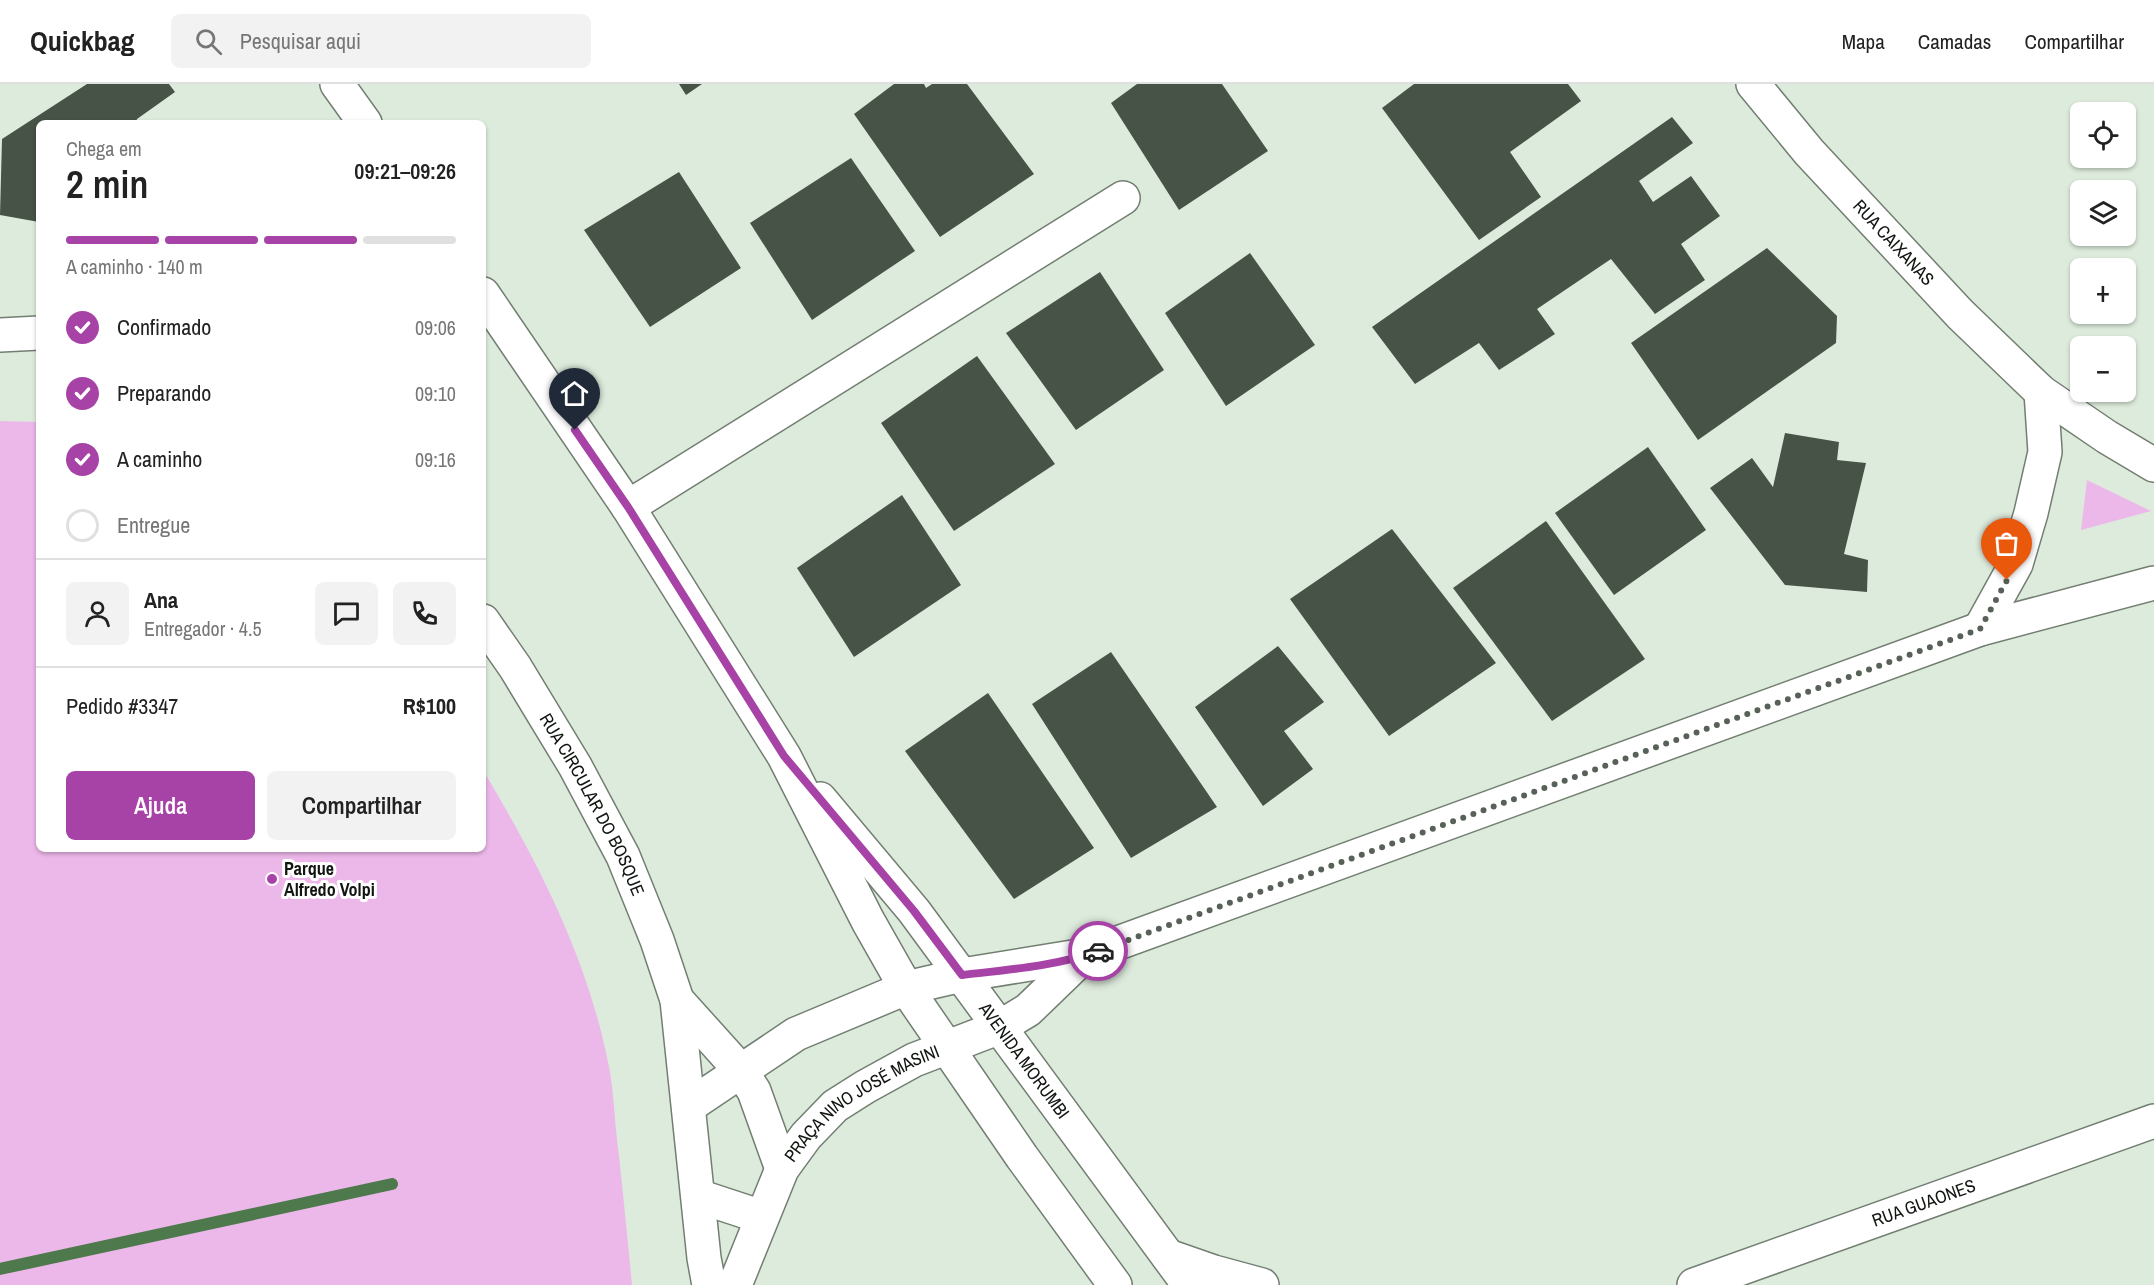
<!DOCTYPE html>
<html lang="pt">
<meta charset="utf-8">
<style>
body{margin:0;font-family:"Archivo Narrow",sans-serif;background:#f2f2f2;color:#222;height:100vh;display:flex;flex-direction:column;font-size:22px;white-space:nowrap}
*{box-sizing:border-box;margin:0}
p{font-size:20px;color:#767676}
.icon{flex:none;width:33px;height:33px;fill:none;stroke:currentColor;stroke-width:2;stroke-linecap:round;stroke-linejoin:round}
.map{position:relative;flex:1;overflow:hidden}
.drawer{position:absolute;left:36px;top:36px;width:450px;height:732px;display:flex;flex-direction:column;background:#fff;border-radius:9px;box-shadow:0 2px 4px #0004}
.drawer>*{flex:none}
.controls{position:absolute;left:2070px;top:18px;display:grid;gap:12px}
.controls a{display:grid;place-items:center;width:66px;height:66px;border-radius:9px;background:#fff;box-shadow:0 2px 4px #0004;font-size:30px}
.pin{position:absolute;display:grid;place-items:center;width:51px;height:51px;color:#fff;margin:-62px -26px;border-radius:50% 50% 50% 0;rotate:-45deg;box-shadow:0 0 6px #0007}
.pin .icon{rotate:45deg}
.courier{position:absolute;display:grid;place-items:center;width:60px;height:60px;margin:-30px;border:4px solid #a742a7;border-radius:50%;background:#fff;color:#222;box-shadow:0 2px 8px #0007}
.summary em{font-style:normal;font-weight:600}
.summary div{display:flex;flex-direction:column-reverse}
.summary{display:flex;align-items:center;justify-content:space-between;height:102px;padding:0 30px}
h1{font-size:39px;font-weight:600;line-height:45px}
.bar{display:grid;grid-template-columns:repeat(4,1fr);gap:9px 6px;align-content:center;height:72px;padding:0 30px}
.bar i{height:8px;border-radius:4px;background:#e0e0e0}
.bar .on{background:#a742a7}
.bar p{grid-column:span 4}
.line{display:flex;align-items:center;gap:15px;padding:0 30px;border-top:2px solid #e0e0e0}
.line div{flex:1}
.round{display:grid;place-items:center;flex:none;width:63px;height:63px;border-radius:9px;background:#f2f2f2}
ol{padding:0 30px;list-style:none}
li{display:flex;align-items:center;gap:18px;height:66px}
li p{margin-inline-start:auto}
li .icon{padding:6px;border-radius:50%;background:#a742a7;color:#fff;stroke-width:4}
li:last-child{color:#767676}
li i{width:33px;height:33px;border:3px solid #e0e0e0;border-radius:50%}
.cta{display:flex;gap:12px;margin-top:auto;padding:12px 30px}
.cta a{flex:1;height:69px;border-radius:9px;background:#a742a7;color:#fff;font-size:24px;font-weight:600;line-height:69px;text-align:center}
.cta a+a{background:#f2f2f2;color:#222}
header{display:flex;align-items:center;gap:36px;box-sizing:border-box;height:84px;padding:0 30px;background:#fff;border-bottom:2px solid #e0e0e0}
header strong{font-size:28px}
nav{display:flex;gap:33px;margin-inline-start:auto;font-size:21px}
.search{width:420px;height:54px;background:#f2f2f2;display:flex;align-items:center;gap:15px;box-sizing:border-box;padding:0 21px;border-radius:9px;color:#767676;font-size:22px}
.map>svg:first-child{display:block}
.green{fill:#ecb8ea}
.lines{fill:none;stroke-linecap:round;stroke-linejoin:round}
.stream{stroke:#4d794c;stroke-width:12}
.building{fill:#485347}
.minor-casing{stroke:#727e71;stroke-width:36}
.major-casing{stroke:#727e71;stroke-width:36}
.minor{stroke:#fff;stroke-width:33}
.major{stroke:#fff;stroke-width:33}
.done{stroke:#586158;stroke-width:6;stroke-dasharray:0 10.8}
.route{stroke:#a742a7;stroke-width:8}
.poi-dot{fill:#a742a7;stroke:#fff;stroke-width:2}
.labels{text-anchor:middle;stroke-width:6;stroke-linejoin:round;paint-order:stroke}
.street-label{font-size:18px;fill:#111611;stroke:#fff}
.poi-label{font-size:18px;font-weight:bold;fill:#111611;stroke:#fff;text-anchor:start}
</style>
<header>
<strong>Quickbag</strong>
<div class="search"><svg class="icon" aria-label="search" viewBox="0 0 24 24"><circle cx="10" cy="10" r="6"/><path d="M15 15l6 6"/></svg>Pesquisar aqui</div>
<nav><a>Mapa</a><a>Camadas</a><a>Compartilhar</a></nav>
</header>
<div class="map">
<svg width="2154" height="1201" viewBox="0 0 2154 1201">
<rect width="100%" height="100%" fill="#ddebdc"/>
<g class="green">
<path d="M0,337L39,338V765H483V686C538,778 587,873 608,978C613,1001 614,1024 616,1046C622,1098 627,1149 632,1201H0Z"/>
<path d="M2087,396L2151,427L2081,446Z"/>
</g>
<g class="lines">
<path class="stream" d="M0,1185L392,1100"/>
</g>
<g class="building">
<path d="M87,0H169L175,8L137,35L136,39H39V138L0,131L2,55Z"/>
<path d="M679,0H702L686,11Z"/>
<path d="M894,0H924L926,4L932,0H967L1034,90L940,153L854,30Z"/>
<path d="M1137,0H1222L1268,67L1179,126L1111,19Z"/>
<path d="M1414,0H1568L1581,17L1510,68L1541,113L1479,156L1382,24Z"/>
<path d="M1672,33L1693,59L1639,97L1653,118L1691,92L1720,132L1681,160L1705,196L1655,230L1611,175L1537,225L1555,250L1499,286L1479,259L1415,300L1372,243Z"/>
<path d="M851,74L915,167L812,236L750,139Z"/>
<path d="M679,88L741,184L650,243L584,146Z"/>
<path d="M1767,164L1837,232L1836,259L1698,356L1631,259Z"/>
<path d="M1250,169L1315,261L1226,322L1165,229Z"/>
<path d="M1100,188L1164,286L1076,346L1006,249Z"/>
<path d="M977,272L1055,380L954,447L881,339Z"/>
<path d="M1785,349L1839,358L1837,376L1866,379L1844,470L1868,476L1867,508L1785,501L1710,404L1752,374L1773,403Z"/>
<path d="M1648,363L1706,446L1614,511L1555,429Z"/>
<path d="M902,411L961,501L854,573L797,484Z"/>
<path d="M1546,437L1645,575L1552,637L1453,504Z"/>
<path d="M1392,445L1496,579L1389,652L1290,515Z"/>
<path d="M1278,562L1324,618L1284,647L1313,685L1263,722L1195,623Z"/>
<path d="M1111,568L1217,723L1131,774L1032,620Z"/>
<path d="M988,609L1094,764L1014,815L905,667Z"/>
</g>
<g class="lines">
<defs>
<g id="minor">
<path id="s1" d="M1753,0L1809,68L1960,230L2041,308L2107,353L2154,381"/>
<path d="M0,251L39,249"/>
<path d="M628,423L1123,114"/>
<path id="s2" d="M483,537L515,583L575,682L623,772L657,856L677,916L704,1174L709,1201"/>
<path d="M1980,545L2016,480L2031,429L2045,368L2041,308"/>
<path d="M677,916L741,987L754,1007L782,1085"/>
<path d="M689,1022L796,950L906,904L962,891L1085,871L1980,545L2154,499"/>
<path d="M698,1112L762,1133"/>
<path d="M1168,1172L1214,1188L1262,1201"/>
<path id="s3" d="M735,1201L782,1085L806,1052L835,1022L865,1003L914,976L1000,943L1028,926L1085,871"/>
<path id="s4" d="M1694,1201L2154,1037"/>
</g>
<g id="major">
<path d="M337,0L365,39"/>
<path d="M483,210L628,423L784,672L868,837L906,904L1022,1073L1115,1201"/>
<path id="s5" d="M820,715L914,827L1189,1201"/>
</g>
</defs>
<use href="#minor" class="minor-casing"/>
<use href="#major" class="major-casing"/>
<use href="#minor" class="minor"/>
<use href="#major" class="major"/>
</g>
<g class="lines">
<path class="done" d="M1098,867L1980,545L2007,496"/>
<path class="route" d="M575,346L628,423L784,672L914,827L962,891C1006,886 1057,882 1098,867"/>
</g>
<circle class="poi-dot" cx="272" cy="795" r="6"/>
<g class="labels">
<g class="street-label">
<text dy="6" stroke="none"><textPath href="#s1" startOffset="212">RUA CAIXANAS</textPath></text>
<text dy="6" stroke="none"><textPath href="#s2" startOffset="214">RUA CIRCULAR DO BOSQUE</textPath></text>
<text dy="6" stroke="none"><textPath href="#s5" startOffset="332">AVENIDA MORUMBI</textPath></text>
<text dy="6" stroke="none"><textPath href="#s3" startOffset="231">PRAÇA NINO JOSÉ MASINI</textPath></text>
<text dy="6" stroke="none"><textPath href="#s4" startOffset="244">RUA GUAONES</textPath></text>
</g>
<g class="poi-label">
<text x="284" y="791">Parque<tspan x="284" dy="21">Alfredo Volpi</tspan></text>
</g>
</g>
</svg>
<div class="controls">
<a><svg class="icon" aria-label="locate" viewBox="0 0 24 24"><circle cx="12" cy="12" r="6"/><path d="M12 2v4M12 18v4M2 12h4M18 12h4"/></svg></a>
<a><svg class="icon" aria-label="layers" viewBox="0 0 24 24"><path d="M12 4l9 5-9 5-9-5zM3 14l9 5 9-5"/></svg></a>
<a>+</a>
<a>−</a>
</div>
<div class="pin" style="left:2007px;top:496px;background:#ea580c"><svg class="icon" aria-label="bag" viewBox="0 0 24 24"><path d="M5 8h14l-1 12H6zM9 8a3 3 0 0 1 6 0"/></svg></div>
<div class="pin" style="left:575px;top:346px;background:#1f2937"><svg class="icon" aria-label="home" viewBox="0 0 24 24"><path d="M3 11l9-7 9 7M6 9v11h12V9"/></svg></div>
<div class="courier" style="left:1098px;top:867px"><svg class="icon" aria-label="car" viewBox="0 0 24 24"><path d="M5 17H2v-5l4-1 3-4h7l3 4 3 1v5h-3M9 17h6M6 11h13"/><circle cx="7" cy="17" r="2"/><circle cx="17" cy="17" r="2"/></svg></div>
<section class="drawer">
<div class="summary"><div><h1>2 min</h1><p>Chega em</p></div><em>09:21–09:26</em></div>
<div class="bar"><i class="on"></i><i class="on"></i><i class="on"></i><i></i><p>A caminho · 140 m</p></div>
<ol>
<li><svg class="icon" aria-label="check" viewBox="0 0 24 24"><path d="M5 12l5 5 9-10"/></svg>Confirmado<p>09:06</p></li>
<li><svg class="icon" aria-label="check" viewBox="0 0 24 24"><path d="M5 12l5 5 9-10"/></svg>Preparando<p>09:10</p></li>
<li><svg class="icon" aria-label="check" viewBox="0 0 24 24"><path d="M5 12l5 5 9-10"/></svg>A caminho<p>09:16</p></li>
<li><i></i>Entregue</li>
</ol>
<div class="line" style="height:108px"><a class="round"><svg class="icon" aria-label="person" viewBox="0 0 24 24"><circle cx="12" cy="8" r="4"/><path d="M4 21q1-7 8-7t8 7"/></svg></a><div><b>Ana</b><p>Entregador · 4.5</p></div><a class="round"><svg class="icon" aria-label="chat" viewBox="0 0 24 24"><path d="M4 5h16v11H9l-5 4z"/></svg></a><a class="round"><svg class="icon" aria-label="phone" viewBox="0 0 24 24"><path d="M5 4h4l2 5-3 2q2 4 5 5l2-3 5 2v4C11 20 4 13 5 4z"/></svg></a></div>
<div class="line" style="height:78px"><div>Pedido #3347</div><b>R$100</b></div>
<div class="cta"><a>Ajuda</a><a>Compartilhar</a></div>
</section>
</div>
